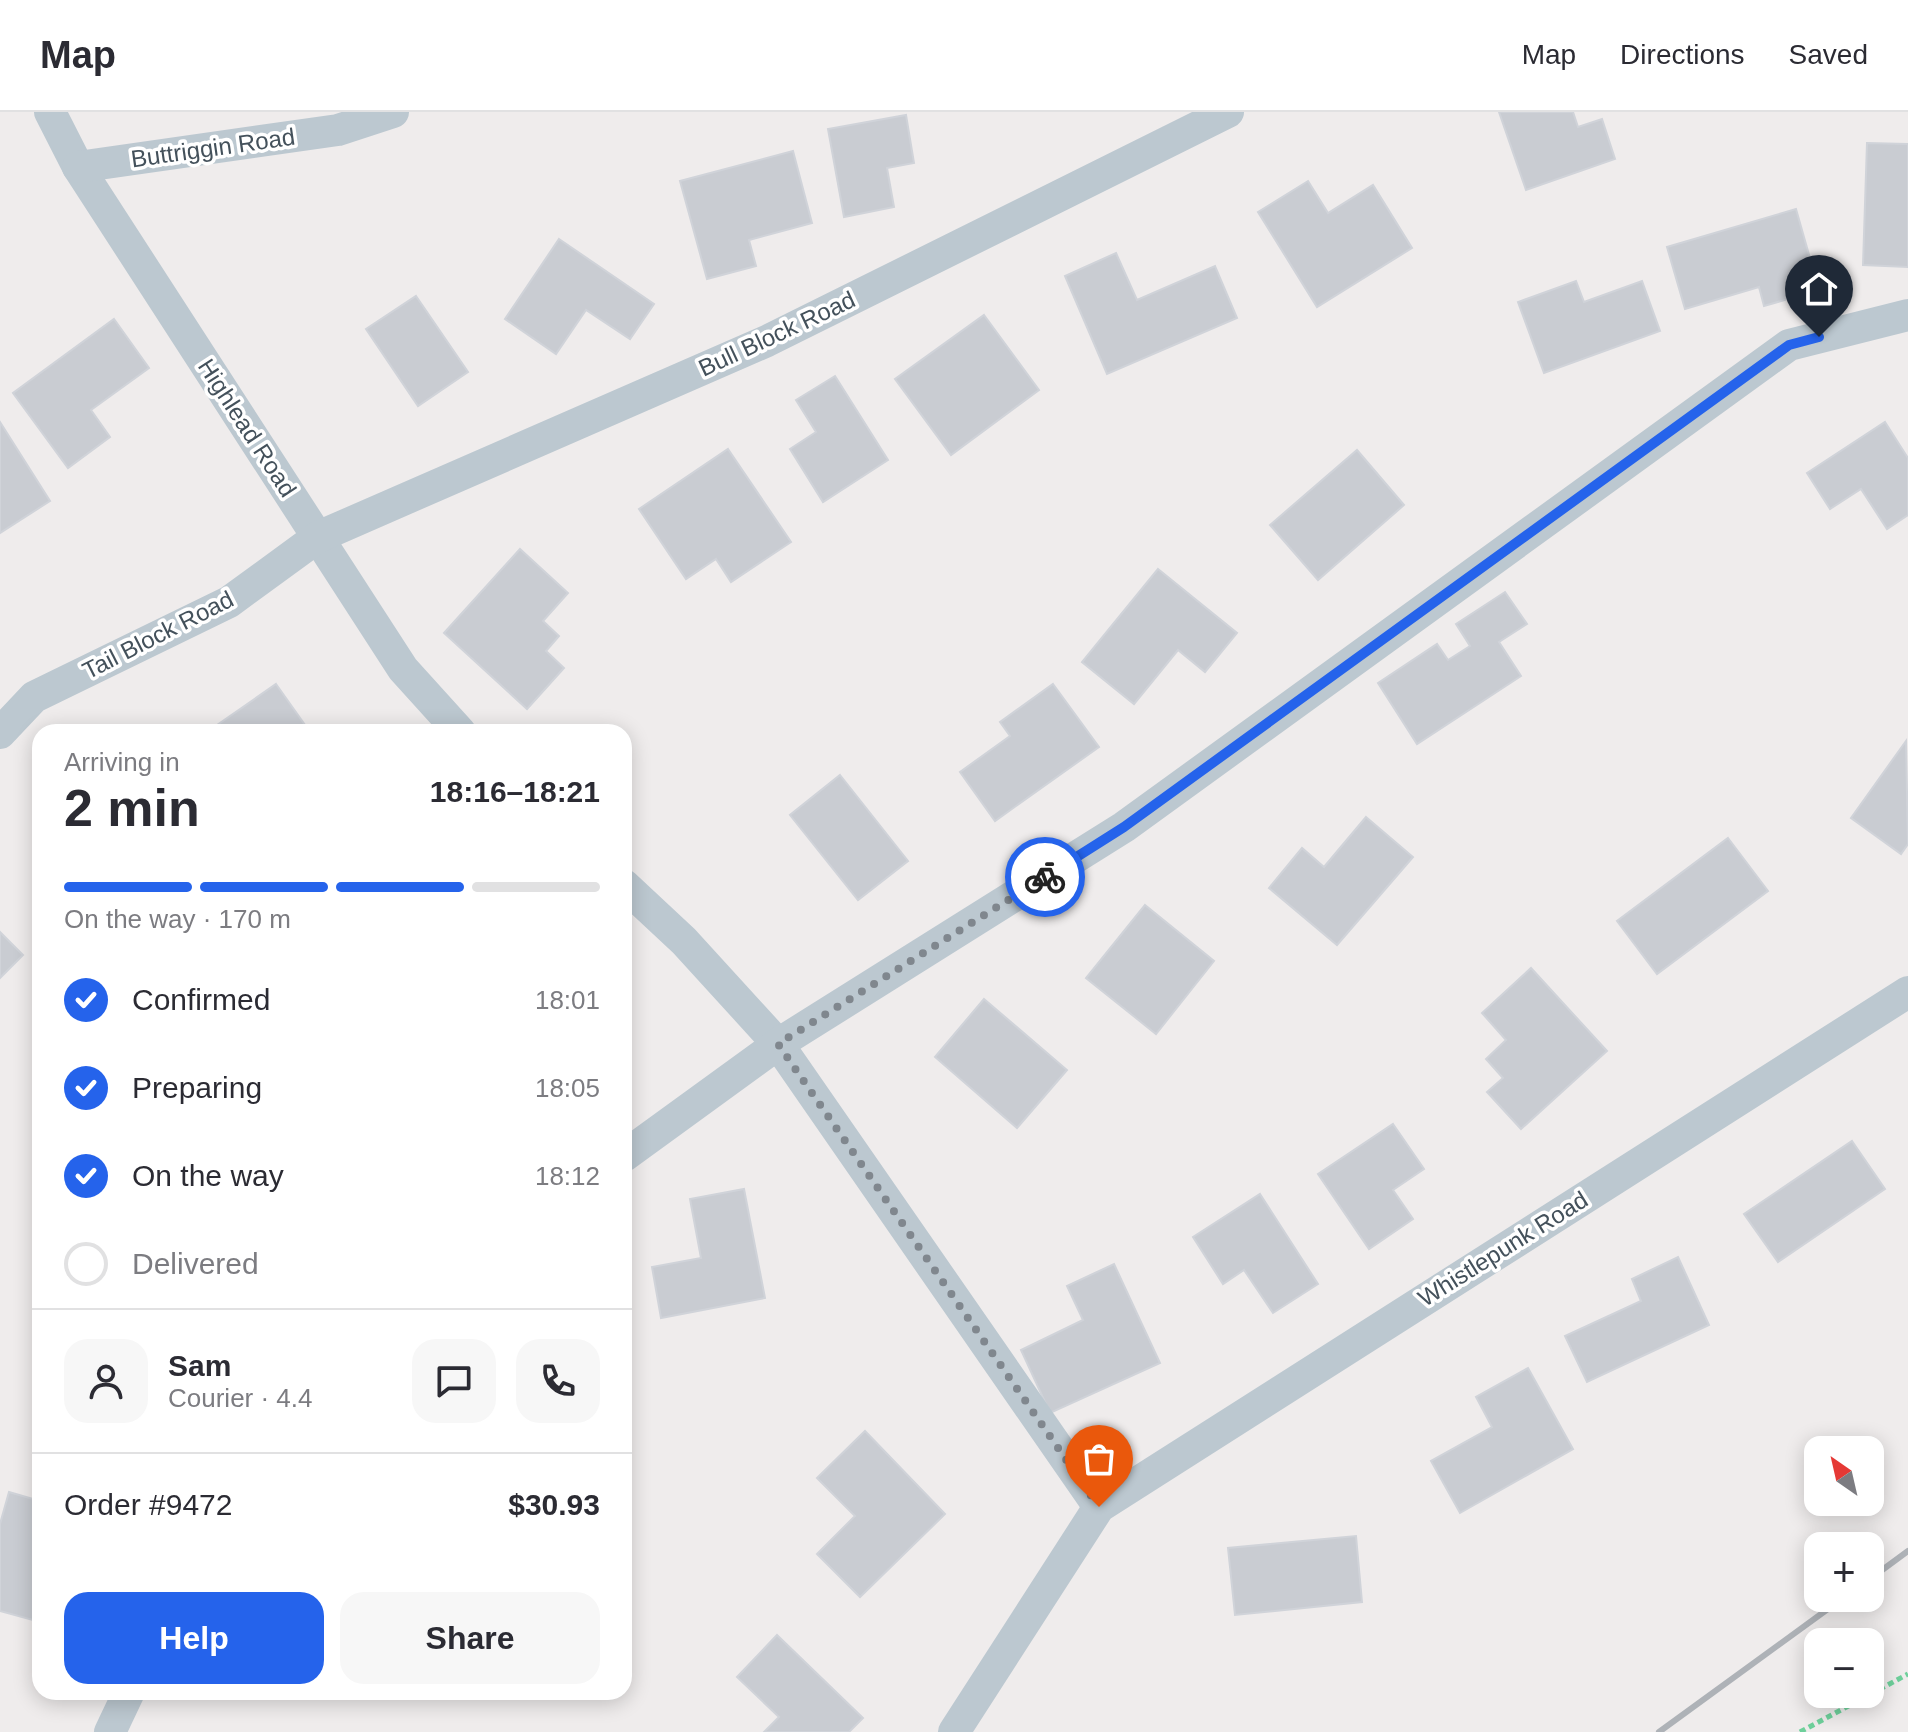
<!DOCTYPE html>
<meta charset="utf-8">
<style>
body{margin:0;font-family:Helvetica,sans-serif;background:#f7f7f7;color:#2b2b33;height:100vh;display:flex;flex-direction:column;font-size:30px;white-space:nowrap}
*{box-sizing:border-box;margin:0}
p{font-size:26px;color:#7c7c81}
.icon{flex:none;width:44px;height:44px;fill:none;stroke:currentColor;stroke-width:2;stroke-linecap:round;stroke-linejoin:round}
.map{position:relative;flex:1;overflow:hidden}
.details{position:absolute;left:32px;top:612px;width:600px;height:976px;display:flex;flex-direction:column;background:#fff;border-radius:24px;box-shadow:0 4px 20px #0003}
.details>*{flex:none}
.needle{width:52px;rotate:326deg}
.fabs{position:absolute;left:1804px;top:1324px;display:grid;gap:16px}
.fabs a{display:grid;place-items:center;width:80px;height:80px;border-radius:16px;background:#fff;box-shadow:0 4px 20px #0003;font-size:40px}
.pin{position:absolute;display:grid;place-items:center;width:68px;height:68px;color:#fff;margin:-82px -34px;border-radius:50% 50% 50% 0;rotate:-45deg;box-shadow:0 0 8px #0007}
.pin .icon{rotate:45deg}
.courier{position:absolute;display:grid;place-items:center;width:80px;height:80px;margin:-40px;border:6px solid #2563eb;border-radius:50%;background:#fff;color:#222;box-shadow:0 2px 10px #0007}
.head em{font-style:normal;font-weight:700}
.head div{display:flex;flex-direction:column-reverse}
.head{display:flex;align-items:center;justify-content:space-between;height:136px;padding:0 32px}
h1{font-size:52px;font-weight:700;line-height:60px}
.bar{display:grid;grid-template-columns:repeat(4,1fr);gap:12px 8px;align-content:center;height:96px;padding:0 32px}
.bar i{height:10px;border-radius:6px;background:#e1e1e2}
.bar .active{background:#2563eb}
.bar p{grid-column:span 4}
.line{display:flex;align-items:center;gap:20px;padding:0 32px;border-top:2px solid #e1e1e2}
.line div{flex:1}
.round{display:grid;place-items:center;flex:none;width:84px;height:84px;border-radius:24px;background:#f7f7f7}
ol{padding:0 32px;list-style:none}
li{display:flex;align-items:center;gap:24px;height:88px}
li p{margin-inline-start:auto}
li .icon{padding:8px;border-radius:50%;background:#2563eb;color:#fff;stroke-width:4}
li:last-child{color:#7c7c81}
li i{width:44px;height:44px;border:4px solid #e1e1e2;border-radius:50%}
.action{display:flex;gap:16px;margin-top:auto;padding:16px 32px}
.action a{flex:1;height:92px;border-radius:24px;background:#2563eb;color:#fff;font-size:32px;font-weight:700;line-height:92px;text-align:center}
.action a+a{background:#f7f7f7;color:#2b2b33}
header{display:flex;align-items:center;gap:48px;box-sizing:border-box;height:112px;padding:0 40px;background:#fff;border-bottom:2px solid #e1e1e2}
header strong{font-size:38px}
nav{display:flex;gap:44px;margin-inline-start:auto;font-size:28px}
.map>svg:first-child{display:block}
.building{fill:#c9ccd2;stroke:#d0d3d9;stroke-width:2}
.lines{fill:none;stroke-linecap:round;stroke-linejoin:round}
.path{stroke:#6ed09b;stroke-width:5;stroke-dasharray:6 4;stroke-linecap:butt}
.street{stroke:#bcc8d0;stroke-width:32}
.rail{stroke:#aeb2b7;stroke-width:6}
.done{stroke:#80878e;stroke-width:8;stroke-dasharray:0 14.4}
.route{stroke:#2563eb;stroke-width:10}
.labels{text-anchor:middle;stroke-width:7;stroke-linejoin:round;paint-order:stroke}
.street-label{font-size:24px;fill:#44515b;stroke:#fff}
</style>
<header>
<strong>Map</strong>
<nav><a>Map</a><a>Directions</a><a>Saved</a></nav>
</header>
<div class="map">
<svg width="1908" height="1620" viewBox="0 0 1908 1620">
<rect width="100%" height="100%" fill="#efecec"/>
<g class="building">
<path d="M1499,0H1573L1578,15L1602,7L1615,47L1526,78Z"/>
<path d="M906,3L914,51L887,56L894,95L844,105L828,17Z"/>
<path d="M1867,31L1908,32V155L1863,153Z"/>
<path d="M793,39L812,111L749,128L756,154L707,167L680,69Z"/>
<path d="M1308,69L1328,101L1373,73L1412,136L1317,195L1258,100Z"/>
<path d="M1796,97L1819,178L1764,194L1759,175L1685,197L1667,135Z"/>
<path d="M559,127L654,192L630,227L586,198L556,242L505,207Z"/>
<path d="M1116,141L1137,188L1215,154L1237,206L1107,262L1065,164Z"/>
<path d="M1576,169L1584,190L1642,169L1660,219L1544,261L1518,190Z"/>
<path d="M416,184L468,260L418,294L366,217Z"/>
<path d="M984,203L1039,278L951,343L895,267Z"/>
<path d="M114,207L149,256L91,298L110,325L68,356L13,281Z"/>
<path d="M835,264L888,348L823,390L790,337L816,320L796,288Z"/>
<path d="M0,310L50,389L0,421Z"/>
<path d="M1885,310L1908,346V403L1887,417L1861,377L1830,397L1807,361Z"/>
<path d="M728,337L791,430L731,470L716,447L686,467L639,397Z"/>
<path d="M1357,338L1404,393L1318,468L1270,413Z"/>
<path d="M520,437L568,481L543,509L559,524L546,539L564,556L527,597L444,521Z"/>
<path d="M1158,457L1237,521L1205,560L1178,538L1134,592L1082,550Z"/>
<path d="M1505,480L1527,512L1499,530L1521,564L1417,632L1378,571L1437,532L1448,548L1470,534L1456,512Z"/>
<path d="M276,572L310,620H207Z"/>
<path d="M1053,572L1099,635L995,709L960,660L1010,624L1000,610Z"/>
<path d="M1906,629L1908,732L1901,742L1851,706Z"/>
<path d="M840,663L908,749L858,788L790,703Z"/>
<path d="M1366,705L1413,745L1337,833L1269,776L1302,736L1324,755Z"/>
<path d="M1728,726L1768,779L1657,862L1617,809Z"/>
<path d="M1145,793L1214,849L1156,922L1086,866Z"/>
<path d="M0,820L23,843L0,866Z"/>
<path d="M1531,856L1607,939L1521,1017L1487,980L1503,966L1486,947L1506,928L1482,901Z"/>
<path d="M984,887L1067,958L1017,1016L935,945Z"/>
<path d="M1393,1012L1424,1057L1393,1078L1413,1107L1369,1137L1318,1062Z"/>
<path d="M1852,1029L1885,1077L1778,1150L1744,1102Z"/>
<path d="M744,1077L765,1186L661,1206L652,1155L701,1146L690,1087Z"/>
<path d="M1260,1082L1318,1172L1273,1201L1244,1158L1223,1172L1193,1125Z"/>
<path d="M1678,1145L1709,1213L1587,1270L1565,1224L1641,1189L1632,1167Z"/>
<path d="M1114,1152L1160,1251L1050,1301L1021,1238L1083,1208L1067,1174Z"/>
<path d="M1528,1256L1573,1337L1460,1401L1431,1349L1492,1315L1476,1285Z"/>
<path d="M865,1319L945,1402L860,1485L817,1442L855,1404L817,1366Z"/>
<path d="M9,1380L40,1389V1510L0,1499V1412Z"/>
<path d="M1356,1424L1362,1490L1235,1503L1228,1436Z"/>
<path d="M777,1523L863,1606L849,1620H764L779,1605L737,1565Z"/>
</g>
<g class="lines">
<path class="path" d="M1800,1620L1908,1562"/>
<g class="street">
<path d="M50,0L78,55L403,557L460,620"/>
<path d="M78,55L338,18L393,0"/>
<path d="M0,621L34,585L229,490L318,425L767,229L1228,0"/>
<path d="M624,773L684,829L778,932L1099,1395"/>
<path d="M624,1044L778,932L1124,715L1789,233L1908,203"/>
<path d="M110,1620L129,1580"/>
<path d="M954,1620L1099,1395L1908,880"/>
</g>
<g class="rail">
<path d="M1870,1467L1908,1439"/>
<path d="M1659,1620L1843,1486"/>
</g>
</g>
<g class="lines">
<path class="done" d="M1045,765L778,932L1099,1395"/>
<path class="route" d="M1045,765L1124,715L1789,233L1819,225"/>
</g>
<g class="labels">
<g class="street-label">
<text transform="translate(213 36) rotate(-8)" y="8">Buttriggin Road</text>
<text transform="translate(777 222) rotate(-25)" y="8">Bull Block Road</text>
<text transform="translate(247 316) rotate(57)" y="8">Highlead Road</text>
<text transform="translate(158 523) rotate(-27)" y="8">Tail Block Road</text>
<text transform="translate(1503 1137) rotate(-32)" y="8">Whistlepunk Road</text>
</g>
</g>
</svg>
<div class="fabs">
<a><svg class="needle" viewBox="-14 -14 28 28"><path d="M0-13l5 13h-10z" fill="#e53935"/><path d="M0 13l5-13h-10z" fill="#7c7c81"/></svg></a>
<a>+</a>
<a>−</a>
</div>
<div class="pin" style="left:1099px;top:1395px;background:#ea580c"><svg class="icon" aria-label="bag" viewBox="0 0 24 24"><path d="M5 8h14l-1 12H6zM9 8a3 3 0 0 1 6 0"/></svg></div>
<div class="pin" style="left:1819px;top:225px;background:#1f2937"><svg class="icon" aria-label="home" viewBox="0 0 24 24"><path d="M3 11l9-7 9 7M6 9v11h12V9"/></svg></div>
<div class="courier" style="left:1045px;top:765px"><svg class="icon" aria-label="bike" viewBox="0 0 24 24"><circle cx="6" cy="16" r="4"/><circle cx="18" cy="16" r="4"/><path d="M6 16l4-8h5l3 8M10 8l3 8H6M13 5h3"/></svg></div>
<section class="details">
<div class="head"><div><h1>2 min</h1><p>Arriving in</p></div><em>18:16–18:21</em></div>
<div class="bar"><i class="active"></i><i class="active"></i><i class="active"></i><i></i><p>On the way · 170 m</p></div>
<ol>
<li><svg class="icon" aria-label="check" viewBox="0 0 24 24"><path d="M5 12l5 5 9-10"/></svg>Confirmed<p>18:01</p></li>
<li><svg class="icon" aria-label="check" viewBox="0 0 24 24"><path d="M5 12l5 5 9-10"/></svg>Preparing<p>18:05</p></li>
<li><svg class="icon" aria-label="check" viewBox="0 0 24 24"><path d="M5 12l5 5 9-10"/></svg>On the way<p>18:12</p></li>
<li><i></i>Delivered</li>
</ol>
<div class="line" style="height:144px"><a class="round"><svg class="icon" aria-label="person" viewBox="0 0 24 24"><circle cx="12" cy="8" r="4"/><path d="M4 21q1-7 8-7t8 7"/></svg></a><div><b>Sam</b><p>Courier · 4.4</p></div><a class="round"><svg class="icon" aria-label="chat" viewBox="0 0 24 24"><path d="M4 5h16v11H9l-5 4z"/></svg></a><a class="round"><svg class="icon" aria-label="phone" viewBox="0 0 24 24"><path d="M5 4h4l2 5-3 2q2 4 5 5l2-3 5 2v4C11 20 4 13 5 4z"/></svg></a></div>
<div class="line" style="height:104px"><div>Order #9472</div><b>$30.93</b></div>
<div class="action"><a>Help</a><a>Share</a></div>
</section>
</div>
